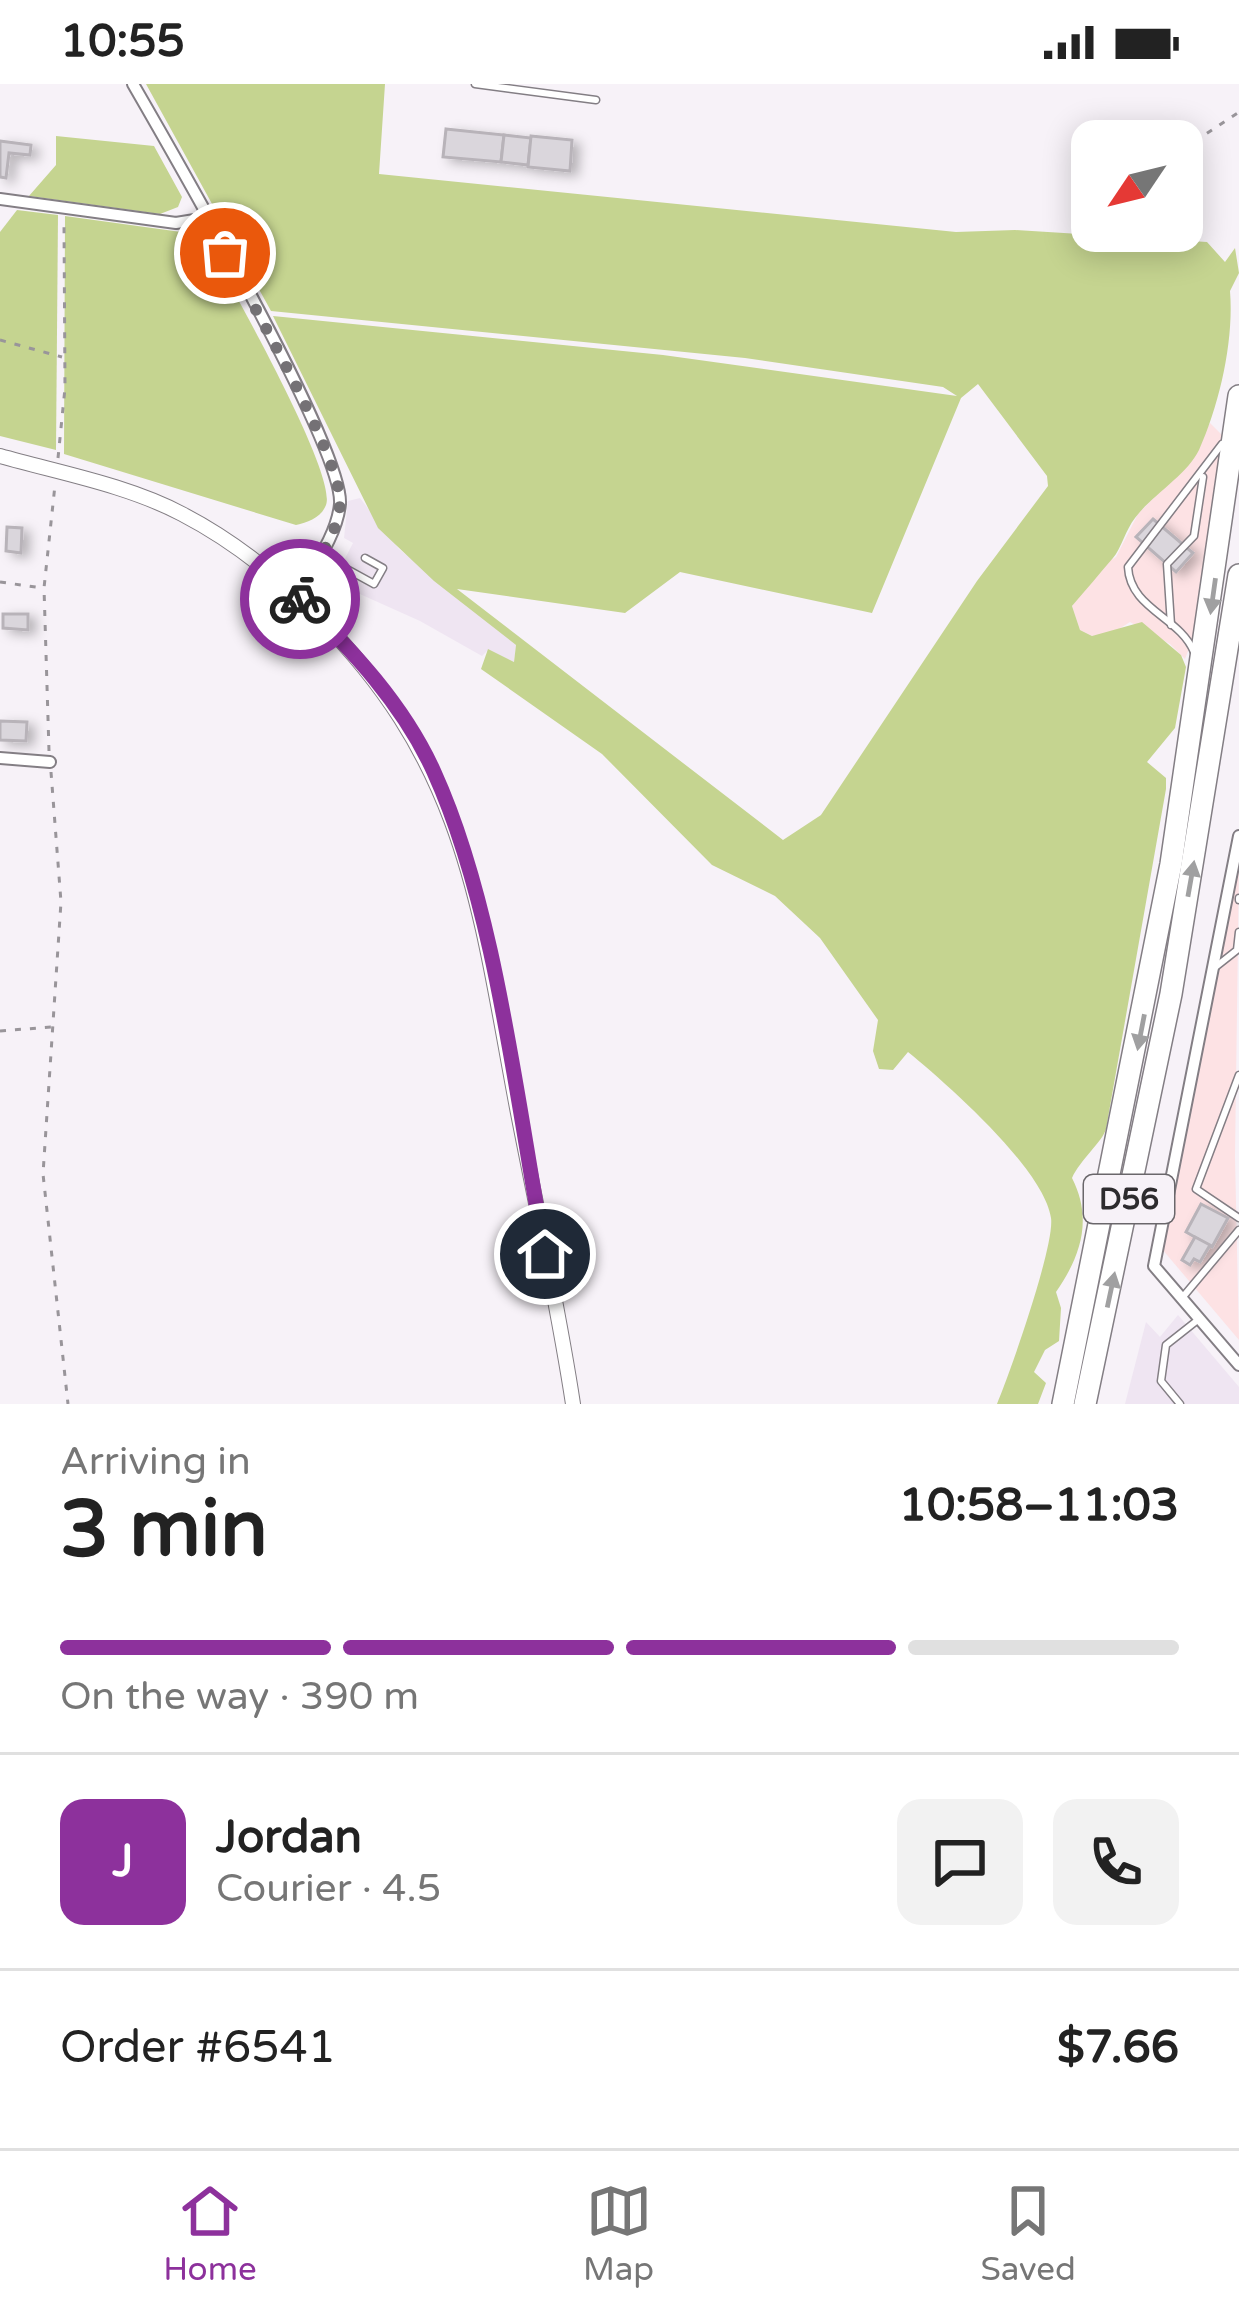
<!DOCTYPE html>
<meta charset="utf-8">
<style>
body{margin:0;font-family:"Varela Round",sans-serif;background:#f2f2f2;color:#222;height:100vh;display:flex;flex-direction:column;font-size:45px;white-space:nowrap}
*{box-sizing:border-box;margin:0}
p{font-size:39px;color:#767676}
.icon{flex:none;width:66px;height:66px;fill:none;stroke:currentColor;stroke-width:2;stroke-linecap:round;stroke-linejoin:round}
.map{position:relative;height:1320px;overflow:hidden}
.side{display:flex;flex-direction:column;background:#fff;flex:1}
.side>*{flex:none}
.needle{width:78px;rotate:235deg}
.controls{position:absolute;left:1071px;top:36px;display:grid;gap:24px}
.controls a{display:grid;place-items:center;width:132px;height:132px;border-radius:24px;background:#fff;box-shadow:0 6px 30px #0003;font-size:60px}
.pin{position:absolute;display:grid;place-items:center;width:102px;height:102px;color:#fff;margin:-51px;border:6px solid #fff;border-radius:50%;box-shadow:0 3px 12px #0007}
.courier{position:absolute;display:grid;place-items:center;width:120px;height:120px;margin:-60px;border:9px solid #8d319c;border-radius:50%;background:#fff;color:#222;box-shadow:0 3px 15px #0007}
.headline em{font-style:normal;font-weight:700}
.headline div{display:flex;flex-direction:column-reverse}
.headline{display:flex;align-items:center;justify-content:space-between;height:204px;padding:0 60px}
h1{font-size:78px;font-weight:700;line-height:90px}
.bar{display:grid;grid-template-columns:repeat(4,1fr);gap:18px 12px;align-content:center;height:144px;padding:0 60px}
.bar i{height:15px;border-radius:9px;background:#e0e0e0}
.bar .on{background:#8d319c}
.bar p{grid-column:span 4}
.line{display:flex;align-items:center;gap:30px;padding:0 60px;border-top:3px solid #e0e0e0}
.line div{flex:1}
.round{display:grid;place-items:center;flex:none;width:126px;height:126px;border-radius:24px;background:#f2f2f2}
.status{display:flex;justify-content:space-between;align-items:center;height:84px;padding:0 60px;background:#fff;direction:ltr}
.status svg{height:33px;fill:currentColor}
.tab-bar{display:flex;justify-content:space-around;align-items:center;height:168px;border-top:3px solid #e0e0e0;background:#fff;font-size:33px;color:#767676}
.tab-bar a{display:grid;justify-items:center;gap:6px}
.tab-bar .on{color:#8d319c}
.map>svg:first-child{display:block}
.commercial{fill:#fde2e4}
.built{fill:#efe5f2}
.green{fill:#c5d490;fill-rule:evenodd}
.building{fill:#dad6dc;stroke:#b8b3b9;stroke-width:3;filter:url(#shadow)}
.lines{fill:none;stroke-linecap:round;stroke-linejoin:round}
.service-casing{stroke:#837e84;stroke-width:9}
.minor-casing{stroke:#837e84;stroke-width:14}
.tertiary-casing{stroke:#837e84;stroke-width:16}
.motorway-casing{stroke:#837e84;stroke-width:24}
.path{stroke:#99959a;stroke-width:3;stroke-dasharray:6 9;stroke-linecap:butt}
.service{stroke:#fff;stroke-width:6}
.minor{stroke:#fff;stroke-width:10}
.tertiary{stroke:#fff;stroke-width:14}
.motorway{stroke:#fff;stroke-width:21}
.oneway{fill:#a0a0a1}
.done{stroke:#747175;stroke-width:12;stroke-dasharray:0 21.6}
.route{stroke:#8d319c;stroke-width:15}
.labels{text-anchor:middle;stroke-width:12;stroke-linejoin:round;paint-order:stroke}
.shield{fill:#f7f2f8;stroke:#6a676b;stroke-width:3}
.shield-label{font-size:30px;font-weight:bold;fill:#2d2b2e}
</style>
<div class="status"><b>10:55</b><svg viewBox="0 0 49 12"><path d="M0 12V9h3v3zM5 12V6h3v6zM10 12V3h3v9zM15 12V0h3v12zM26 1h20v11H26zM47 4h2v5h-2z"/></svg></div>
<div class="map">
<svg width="1239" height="1320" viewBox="0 0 1239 1320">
<defs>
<filter id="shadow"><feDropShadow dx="7" dy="4" stdDeviation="6" flood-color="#0004"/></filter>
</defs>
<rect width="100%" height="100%" fill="#f7f2f8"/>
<g class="commercial">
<path d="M1210,339L1222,351L1196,547L1185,575L1170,560L1130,538L1111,550L1092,552L1080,546L1072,522L1103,481L1116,473L1138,430L1191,376Z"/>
<path d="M1239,781L1235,1073L1239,1256L1162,1165Z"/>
</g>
<g class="built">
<path d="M360,414L399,465L516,561L514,578L488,566L482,572L420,537L333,498L353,459L344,454L348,417Z"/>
<path d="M1178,1231L1239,1303V1320H1125L1146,1238L1160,1253Z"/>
</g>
<g class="green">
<path d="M146,0H385L379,90L956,148L1015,146L1207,158L1225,178L1235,164L1239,189L1230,207C1234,256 1220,319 1199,366C1187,391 1152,411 1135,434C1126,445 1121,465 1113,474C1100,489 1086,506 1072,522L1080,546L1092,552L1142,538L1181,571L1186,583L1175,644L1147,678L1166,694V705L1106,1045C1103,1057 1080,1076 1072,1094C1093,1135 1081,1172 1056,1208L1061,1224L1059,1257L1045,1266L1034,1288L1046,1299L1038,1320H997C1010,1289 1055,1161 1051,1134C1044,1085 946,999 908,968L893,986L879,985L873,967L878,936L820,854L775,812L712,781L602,670L481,585L488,565L514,578L516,561L434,497L378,444L273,232L663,271L957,312L943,303L745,274L271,227ZM978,300L1047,392L1048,402L977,497L821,731L783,756L457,505L625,529L680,488L872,529L961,314Z"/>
<path d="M56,52L154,62L182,113L178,123L160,130L29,112L56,81Z"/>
<path d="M17,126L58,131L56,366L0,352V148Z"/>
<path d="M65,132L203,151C224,191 338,389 326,421C321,434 308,438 296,441L64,370Z"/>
</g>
<g class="building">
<path d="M446,45L504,51L501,78L443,73Z"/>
<path d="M504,51L531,54L528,81L501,78Z"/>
<path d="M531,52L572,56L570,87L528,83Z"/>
<path d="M0,57L31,61L30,71L9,69L6,94L0,93Z"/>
<path d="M1153,435L1193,469L1176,488L1136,453Z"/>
<path d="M7,443L22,444L21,469L6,467Z"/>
<path d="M3,530H28V546L3,544Z"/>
<path d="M0,637L27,638L26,657L0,656Z"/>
<path d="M1201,1120L1228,1134L1212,1163L1186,1148Z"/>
<path d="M1195,1153L1210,1161L1200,1178L1194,1175L1190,1181L1182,1176Z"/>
</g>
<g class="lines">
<defs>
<g id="service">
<path d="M475,0L596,16"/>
<path d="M323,472L374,500L383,484L365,474"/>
<path d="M1171,541L1167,480L1194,452L1203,393"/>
<path d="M1194,568C1180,533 1130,525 1128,483L1222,360"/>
<path d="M1239,814V816"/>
<path d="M1213,885L1237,866L1239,848"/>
<path d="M1239,991L1196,1105L1239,1134"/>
<path d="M1182,1214L1239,1146"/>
<path d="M1180,1320L1161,1297L1166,1261L1199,1235"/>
</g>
<g id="minor">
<path d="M133,0C170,64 344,365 340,420C337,452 312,484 297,511"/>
<path d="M0,115L176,139L207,134"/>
<path d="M0,674L50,678"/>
<path d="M1239,752L1154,1182L1239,1281"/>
</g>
<path id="tertiary" d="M0,372C60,389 127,401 182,430C234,457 280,494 320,535C468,683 480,828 517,1024C536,1122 558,1221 573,1320"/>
<g id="motorway">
<path d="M1063,1320L1171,780L1239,312"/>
<path d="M1085,1320L1171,910L1239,491"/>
</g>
</defs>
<use href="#service" class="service-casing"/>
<use href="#minor" class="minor-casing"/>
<use href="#tertiary" class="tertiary-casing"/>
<use href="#motorway" class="motorway-casing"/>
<g class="path">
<path d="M1182,66L1239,28"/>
<path d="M0,256L62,273"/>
<path d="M58,374L65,304L64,138"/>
<path d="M0,498L42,504"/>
<path d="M49,667L44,504L55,401"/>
<path d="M51,688L61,818L43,1090L68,1320"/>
<path d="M0,947L51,943"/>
</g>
<use href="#service" class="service"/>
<use href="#minor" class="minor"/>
<use href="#tertiary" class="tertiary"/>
<use href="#motorway" class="motorway"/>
</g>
<defs><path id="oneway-solid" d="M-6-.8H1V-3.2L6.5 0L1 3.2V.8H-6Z" transform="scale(3)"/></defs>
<g class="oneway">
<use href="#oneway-solid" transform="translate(1213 512) rotate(98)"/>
<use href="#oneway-solid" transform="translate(1191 795) rotate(-80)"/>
<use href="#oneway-solid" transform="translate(1141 948) rotate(101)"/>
<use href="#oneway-solid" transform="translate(1111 1206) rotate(-78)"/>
</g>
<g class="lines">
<path class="done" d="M225,169C249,214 343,377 340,420C338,452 312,484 297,511L300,515"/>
<path class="route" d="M300,515C352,566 404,621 434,688C496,824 517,1021 545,1170"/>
</g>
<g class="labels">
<rect class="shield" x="1084" y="1091" width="90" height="48" rx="9"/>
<g class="shield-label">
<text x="1129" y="1125">D56</text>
</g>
</g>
</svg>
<div class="controls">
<a><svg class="needle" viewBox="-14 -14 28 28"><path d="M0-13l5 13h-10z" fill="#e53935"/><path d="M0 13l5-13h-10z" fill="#767676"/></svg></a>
</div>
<div class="pin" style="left:225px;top:169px;background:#ea580c"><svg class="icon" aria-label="bag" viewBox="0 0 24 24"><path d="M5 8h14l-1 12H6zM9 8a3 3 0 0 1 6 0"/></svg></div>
<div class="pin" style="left:545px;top:1170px;background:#1f2937"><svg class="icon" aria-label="home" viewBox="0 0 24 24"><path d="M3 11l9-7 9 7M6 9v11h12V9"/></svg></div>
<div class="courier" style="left:300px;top:515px"><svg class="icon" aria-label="bike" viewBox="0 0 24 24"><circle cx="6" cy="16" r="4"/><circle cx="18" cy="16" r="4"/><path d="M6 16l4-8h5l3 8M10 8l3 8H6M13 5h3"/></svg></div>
</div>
<section class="side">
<div class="headline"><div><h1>3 min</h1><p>Arriving in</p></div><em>10:58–11:03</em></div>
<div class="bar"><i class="on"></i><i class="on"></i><i class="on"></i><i></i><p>On the way · 390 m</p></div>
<div class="line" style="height:216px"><b class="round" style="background:#8d319c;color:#fff">J</b><div><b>Jordan</b><p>Courier · 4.5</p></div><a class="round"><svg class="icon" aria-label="chat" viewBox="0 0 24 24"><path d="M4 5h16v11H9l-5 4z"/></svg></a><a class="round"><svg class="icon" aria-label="phone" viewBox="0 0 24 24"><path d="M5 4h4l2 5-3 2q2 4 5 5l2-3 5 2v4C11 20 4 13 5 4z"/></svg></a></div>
<div class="line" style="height:156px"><div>Order #6541</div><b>$7.66</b></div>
</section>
<nav class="tab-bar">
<a class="on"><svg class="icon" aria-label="home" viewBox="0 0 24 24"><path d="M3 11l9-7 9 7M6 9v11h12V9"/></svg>Home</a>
<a><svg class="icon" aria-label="map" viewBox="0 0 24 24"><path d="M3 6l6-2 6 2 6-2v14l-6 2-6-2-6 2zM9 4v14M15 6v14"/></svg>Map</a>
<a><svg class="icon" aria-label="saved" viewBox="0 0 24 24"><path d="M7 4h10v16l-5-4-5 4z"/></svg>Saved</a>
</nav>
